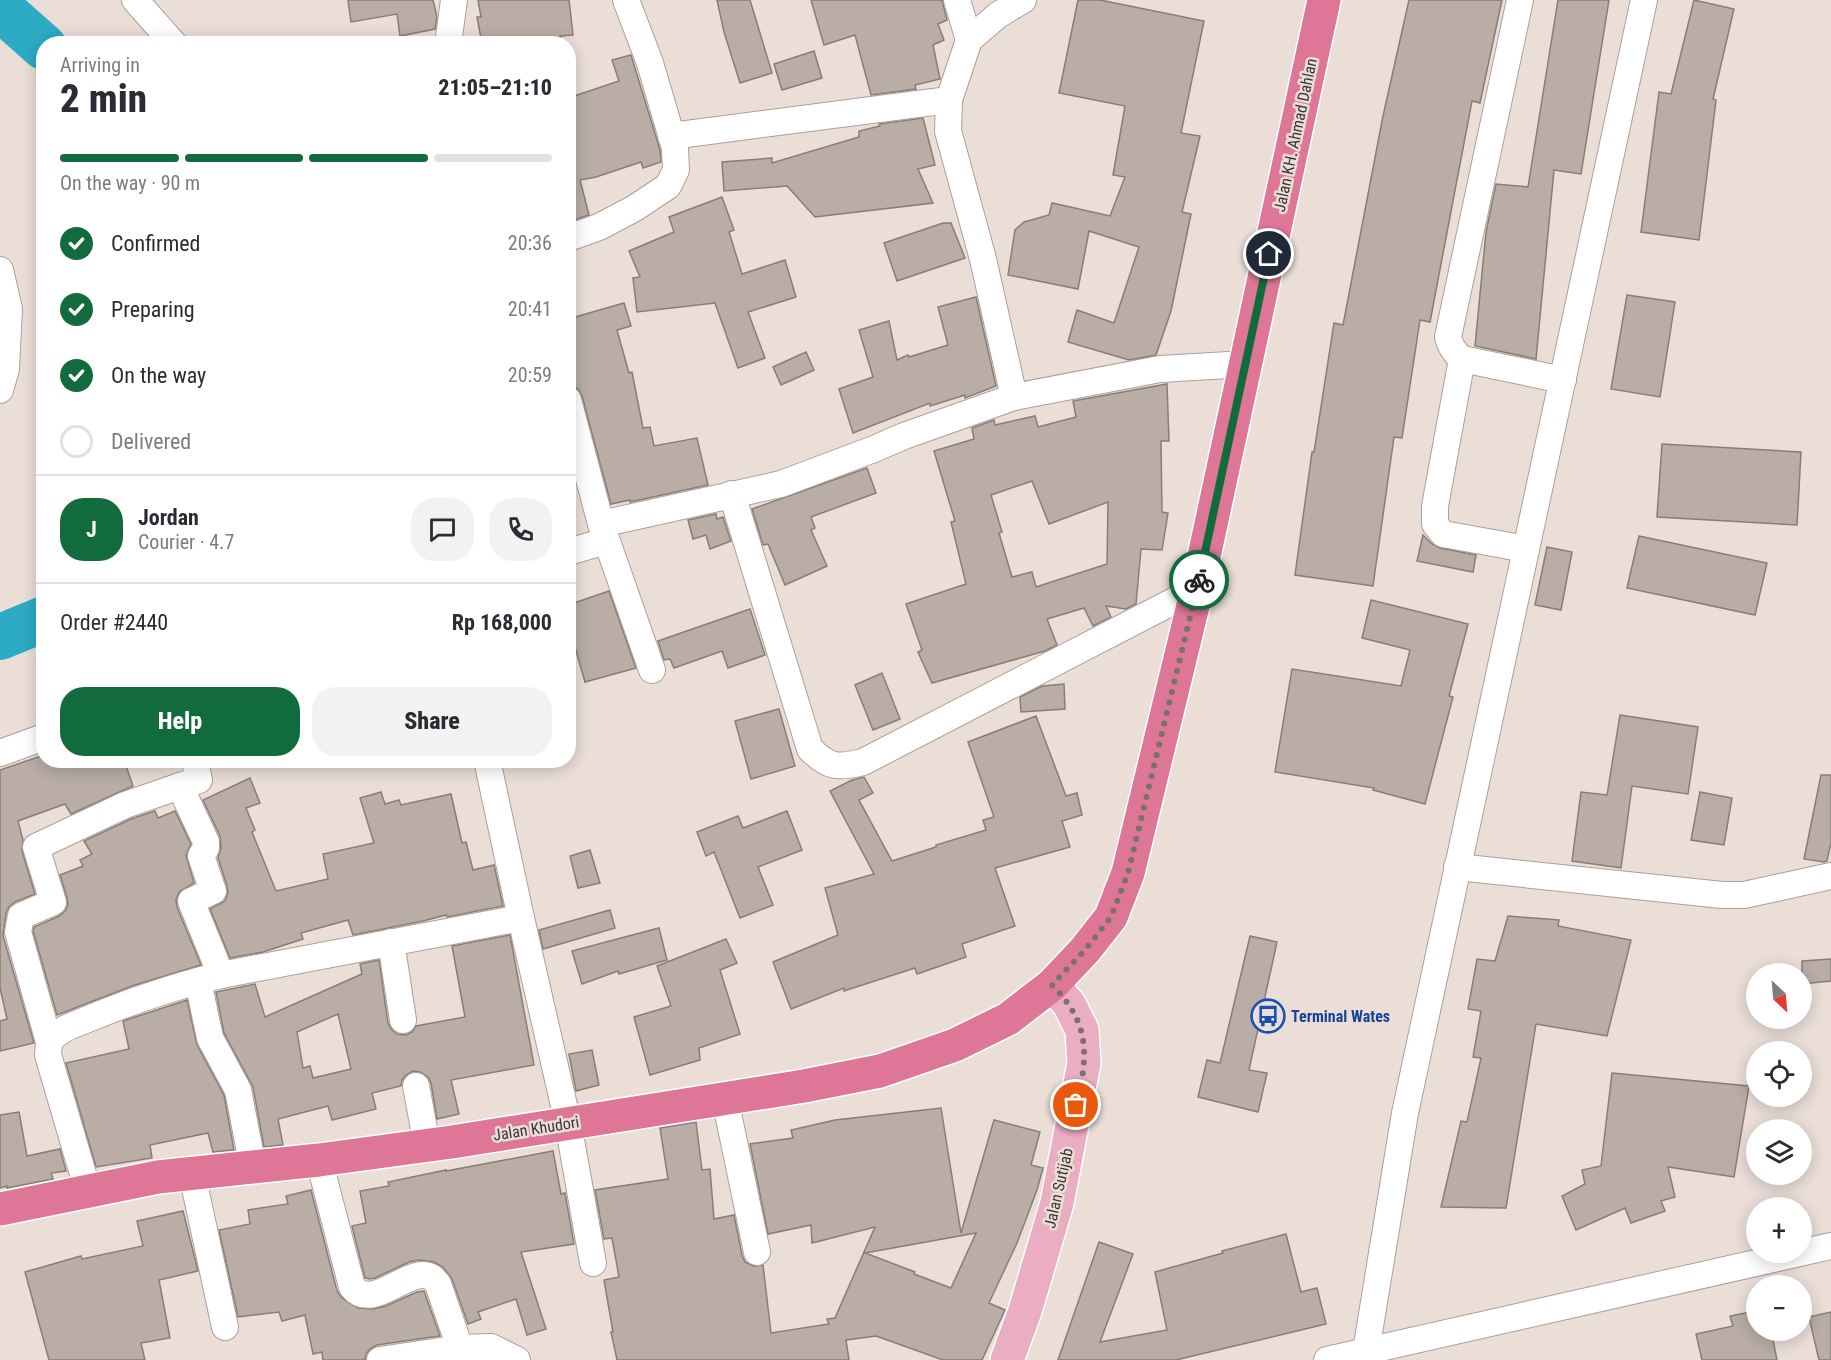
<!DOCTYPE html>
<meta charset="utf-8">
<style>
body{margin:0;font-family:"Roboto Condensed",sans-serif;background:#f2f2f3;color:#2b2b33;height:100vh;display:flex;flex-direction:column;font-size:22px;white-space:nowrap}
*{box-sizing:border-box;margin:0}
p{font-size:20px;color:#7c7c81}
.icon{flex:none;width:33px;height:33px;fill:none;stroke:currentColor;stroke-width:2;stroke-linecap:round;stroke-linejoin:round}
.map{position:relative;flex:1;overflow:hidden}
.drawer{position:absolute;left:36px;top:36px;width:540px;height:732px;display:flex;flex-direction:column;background:#fff;border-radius:24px;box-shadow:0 3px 15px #0003}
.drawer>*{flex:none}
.needle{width:39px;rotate:154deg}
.tools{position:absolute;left:1746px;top:963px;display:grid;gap:12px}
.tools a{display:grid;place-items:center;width:66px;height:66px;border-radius:50%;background:#fff;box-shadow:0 3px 15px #0003;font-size:30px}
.pin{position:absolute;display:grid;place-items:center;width:51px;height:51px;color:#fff;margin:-26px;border:3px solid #fff;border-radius:50%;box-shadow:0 2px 6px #0007}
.courier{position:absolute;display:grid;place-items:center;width:60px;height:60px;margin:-30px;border:4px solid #126b3d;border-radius:50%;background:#fff;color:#222;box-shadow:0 2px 8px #0007}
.summary em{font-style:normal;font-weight:800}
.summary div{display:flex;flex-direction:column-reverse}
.summary{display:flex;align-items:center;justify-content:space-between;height:102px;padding:0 24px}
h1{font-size:39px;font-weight:800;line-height:45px}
.bar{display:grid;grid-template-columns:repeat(4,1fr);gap:9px 6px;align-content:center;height:72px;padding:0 24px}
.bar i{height:8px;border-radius:4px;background:#e1e1e2}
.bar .on{background:#126b3d}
.bar p{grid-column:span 4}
.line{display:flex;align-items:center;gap:15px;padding:0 24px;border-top:2px solid #e1e1e2}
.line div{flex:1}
.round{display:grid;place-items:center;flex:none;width:63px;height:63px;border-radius:24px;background:#f2f2f3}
ol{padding:0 24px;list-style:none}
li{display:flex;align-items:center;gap:18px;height:66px}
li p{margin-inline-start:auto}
li .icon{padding:6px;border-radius:50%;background:#126b3d;color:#fff;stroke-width:4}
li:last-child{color:#7c7c81}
li i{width:33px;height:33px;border:3px solid #e1e1e2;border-radius:50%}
.action{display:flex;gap:12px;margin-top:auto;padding:12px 24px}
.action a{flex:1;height:69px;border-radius:24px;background:#126b3d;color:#fff;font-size:24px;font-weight:800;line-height:69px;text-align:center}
.action a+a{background:#f2f2f3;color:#2b2b33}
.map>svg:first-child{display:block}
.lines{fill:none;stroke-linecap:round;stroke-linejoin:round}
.river{stroke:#2daac4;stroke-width:46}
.building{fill:#b9ada6;stroke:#887d77;stroke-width:1.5;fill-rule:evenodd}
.minor-casing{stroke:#aca099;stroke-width:28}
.major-casing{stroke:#fff;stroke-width:36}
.highway-casing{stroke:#fff;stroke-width:36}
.minor{stroke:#fff;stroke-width:26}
.major{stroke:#ebadc1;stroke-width:33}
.highway{stroke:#de7797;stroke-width:33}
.done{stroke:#78716c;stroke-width:6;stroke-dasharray:0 10.8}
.route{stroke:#126b3d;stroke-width:8}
.labels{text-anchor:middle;stroke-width:5;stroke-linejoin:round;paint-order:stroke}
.street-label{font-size:16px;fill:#3b3633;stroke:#eaded7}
.transit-label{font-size:16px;font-weight:bold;fill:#164399;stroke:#eaded7;text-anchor:start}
</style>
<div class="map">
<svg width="1831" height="1360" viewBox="0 0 1831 1360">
<rect width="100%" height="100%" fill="#eaded7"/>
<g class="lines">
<g class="river">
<path d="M0,8L44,47"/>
<path d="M0,637L44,619"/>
</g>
</g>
<g class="building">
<path d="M348,0H433L437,17L435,29L400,36L397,14L351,22Z"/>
<path d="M478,0H569L573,35L560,36L561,40L536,44H482L477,17H481Z"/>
<path d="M717,0H750L772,73L740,83L724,32Z"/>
<path d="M811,0H942L947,20L938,24L944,40L933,45L940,79L915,85L916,89L871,95L855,35L824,45Z"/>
<path d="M1078,0H1100L1204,21L1181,133L1200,136L1182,212L1191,214L1171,311L1156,355L1129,360L1068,342L1077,310L1114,323L1139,247L1089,231L1078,289L1008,275L1015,230L1024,222L1049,215L1052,203L1110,216L1125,177L1113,175L1125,106L1059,93Z"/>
<path d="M1409,0H1502L1480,103L1472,101L1430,322L1420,320L1402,438L1394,437L1373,586L1295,575L1312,452H1314L1334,323L1343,325L1383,116Z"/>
<path d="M1558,0H1609L1581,174L1554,170L1536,359L1475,346L1486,232L1496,184L1528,187Z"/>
<path d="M1694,0L1734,9L1713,99L1716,100L1699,240L1641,232L1659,92L1671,94Z"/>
<path d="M814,51L822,78L782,90L774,64Z"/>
<path d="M631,55L660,150L661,162L643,168L641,162L596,177L580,180L589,215L568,222V98L619,81L612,60Z"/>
<path d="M923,118L935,165L918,169L933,203L815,217L787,186L724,191L722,162L772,158V163L859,137V131L880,126L879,124Z"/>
<path d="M722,197L734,230L729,232L742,274L785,260L796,297L748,312L765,358L738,368L715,303L637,312L633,278L640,277L629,251L674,232L669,217Z"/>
<path d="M943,223H951L965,258L897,281L884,243Z"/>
<path d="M1627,295L1675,302L1660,397L1611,389Z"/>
<path d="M976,297L996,386L965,398V395L930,406V403L853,433L839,389L873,377L859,330L889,321L897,360L908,355L909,357L948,345L938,307Z"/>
<path d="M624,303L631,326L617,330L629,373L632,372L643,428L650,427L654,446L697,438L708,485L630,502V500L611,504L582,396L579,390L575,387L568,354V319Z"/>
<path d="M806,352L814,370L781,385L773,367Z"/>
<path d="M1167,384L1169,441H1161L1162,512L1168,513L1162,550L1141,549L1136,604L1126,609L1106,606L1111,617L1093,626L1084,608L1047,619L1057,645L1045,651L932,683L918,652L922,650L906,604L966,584L951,522L955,521L934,451L974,439L972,428L994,420L995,425L1035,416L1038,427L1076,417L1073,401ZM1032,481L1049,524L1108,502L1107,564L1036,587L1032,572L1012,577L999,533L1002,532L991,495Z"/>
<path d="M1662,444L1801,452L1797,525L1657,517Z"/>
<path d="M867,468L876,493L811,517L815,528L811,530L827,566L785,585L768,544L763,545L752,509Z"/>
<path d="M716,514L717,519L723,517L731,541L710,549L706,535L693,539L688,520Z"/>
<path d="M1423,535L1432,544L1440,548L1476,555L1473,572L1417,561Z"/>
<path d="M1639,536L1767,563L1755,615L1627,588Z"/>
<path d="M1547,547L1572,552L1561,610L1535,605Z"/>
<path d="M609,591L636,668L585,682L568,623V605Z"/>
<path d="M1371,600L1468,624L1449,696L1453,697L1425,804L1373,790L1374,788L1275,772L1292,669L1401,686L1410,650L1362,638Z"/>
<path d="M750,609L765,655L728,668L722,651L674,668L670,659L664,660L658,641Z"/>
<path d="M882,673L900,719L873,730L855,685Z"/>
<path d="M1064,684L1065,709L1021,712L1020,697L1042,686Z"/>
<path d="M779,709L795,766L751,779L735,721Z"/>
<path d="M1620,715L1698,727L1688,794L1632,786L1621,868L1572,861L1581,792L1607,795Z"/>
<path d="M1036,716L1066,796L1077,793L1082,815L1062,821L1070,847L995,868L1015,926L962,944L966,957L917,974L915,968L844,991V988L791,1009L773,962L838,935L825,888L874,874L830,791L852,780L864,777L873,793L859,800L892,861L936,847V845L986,830L983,820L994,817L968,742Z"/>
<path d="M44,755V760H124L133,786L71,814L65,804L18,821L23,840L22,851L35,894L15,902L9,907L6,913L3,936L34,1043L0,1051V1021L7,1019L0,988V770Z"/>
<path d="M1821,775H1831V843L1827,861L1824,862L1804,859Z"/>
<path d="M250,778L260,803L246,808L255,830L252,832L276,891L328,879L323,854L374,843L360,798L381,792L385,804L399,800L401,805L451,794L462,843L466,842L473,870L494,865L503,906L447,917L446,915L423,921L353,935L348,920L301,933L303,939L263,952L230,958L210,909L225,901L228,893L227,886L218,858L221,848L220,836L203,800Z"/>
<path d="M1700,792L1732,798L1724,845L1691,840Z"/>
<path d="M155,811L158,818L175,811L191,844L186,855L194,883L179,892L176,900L177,907L201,965L132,986L57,1015L33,931L34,927L59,916L65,911L68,905L67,898L60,875L83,866L80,860L92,854L84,841L131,819Z"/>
<path d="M787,811L802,850L758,867L773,905L740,918L714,852L706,856L697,832L738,816L743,828Z"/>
<path d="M590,850L600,883L578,888L570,856Z"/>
<path d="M610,910L615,928L543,949L539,930Z"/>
<path d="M1508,916L1559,920L1558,926L1631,940L1607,1036L1536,1024L1506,1208L1441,1207L1461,1121L1467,1122L1481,1058L1473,1057L1481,1011L1468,1009L1477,959L1495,961Z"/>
<path d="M659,928L667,960L619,974L618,971L582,984L572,951Z"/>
<path d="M510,935L534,1065L451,1080L459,1114L437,1119L431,1083L428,1077L420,1072L413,1071L406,1075L402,1080L401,1086L372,1093L376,1109L332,1120L328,1106L278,1119L283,1145L264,1147L253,1087L224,1033L216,992L255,984L265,1017L362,974L360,964L379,960L388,1023L392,1030L397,1034L406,1035L412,1032L416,1026L465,1017L452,946ZM338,1014L351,1069L313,1078L310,1066L303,1068L297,1032Z"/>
<path d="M1250,936L1277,942L1249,1070L1267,1073L1258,1112L1198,1097L1207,1060L1220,1063Z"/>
<path d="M726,939L737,963L720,970L740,1034L699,1048L700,1060L650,1075L634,1017L671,1006L657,966Z"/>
<path d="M1831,959V981L1802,984V961Z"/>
<path d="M187,1000L197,1045L224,1095L234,1150L213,1152L208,1133L150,1145L152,1158L96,1167L66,1063L129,1049L123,1021Z"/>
<path d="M592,1050L599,1085L576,1091L569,1054Z"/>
<path d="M1612,1073L1749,1086L1734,1177L1668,1167L1675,1197L1661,1201L1665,1211L1631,1223L1625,1208L1576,1230L1562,1196L1585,1184L1582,1170L1601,1166Z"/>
<path d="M941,1108L961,1233L994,1120L1040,1132L1031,1165L1043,1168L1037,1190L1017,1243L989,1303L1005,1310L982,1360H943L876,1336L846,1340L849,1360H617L611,1332H613L604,1280L619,1277L612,1238L604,1239L595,1190L668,1179L660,1128L696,1122L702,1170L710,1169L714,1219L734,1215L742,1255L745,1262L753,1266L763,1265L771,1333L829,1324L827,1319L835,1318L875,1227L812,1243L811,1225L768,1234L750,1144L793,1138L791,1130L835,1120ZM976,1233L951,1288L914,1274L915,1272L865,1253Z"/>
<path d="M19,1112L27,1156L60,1149L66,1171L51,1173L53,1179L7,1188V1186L0,1188V1115Z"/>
<path d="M553,1151L561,1194L565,1193L574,1244L521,1252L546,1329L527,1335L516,1299L478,1312L481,1319L468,1324L452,1279L443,1267L434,1262L419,1260L409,1262L375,1278L369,1279L365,1278L352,1226L366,1223L360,1191L389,1186L388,1182L446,1170V1171Z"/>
<path d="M311,1190L337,1291L342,1298L358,1308L373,1309L386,1306L417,1292L424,1291L440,1336L377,1345L370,1349L366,1354L365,1360H323L322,1352L313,1354L305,1315L282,1321L279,1312L238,1317L219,1230L250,1224L248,1210L288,1204L286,1196Z"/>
<path d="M183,1211L198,1271L159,1280L170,1338L141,1343L145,1360H49L25,1272L81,1256L82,1259L143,1246L137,1221Z"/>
<path d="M1286,1234L1301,1292L1317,1288L1326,1324L1176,1360H1058L1099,1242L1133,1254L1100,1342L1167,1330L1155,1272L1223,1253L1222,1251Z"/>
<path d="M1756,1311V1330H1771L1777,1360H1702L1696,1334L1733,1326L1730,1316Z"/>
<path d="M1831,1312V1360H1819L1809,1317Z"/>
</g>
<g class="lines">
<defs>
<g id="minor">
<path d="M135,0L174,44"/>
<path d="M957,0L969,40"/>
<path d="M1520,0L1448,337C1450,347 1455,353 1462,359L1563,380"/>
<path d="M448,44L454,0"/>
<path d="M671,136L949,100"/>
<path d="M568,238L599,227L635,208L668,186L676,170L675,148L650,63L626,0"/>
<path d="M0,270L9,309L6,369L0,390"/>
<path d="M1462,359L1435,506V524L1443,534L1526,549"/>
<path d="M1014,397L983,259L948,131L949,100L969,40L998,15L1023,0"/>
<path d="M568,400L601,524L652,670"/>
<path d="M732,494L810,749C829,768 838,768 863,762L1197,589"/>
<path d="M601,524L781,484L874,449L904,436L1014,397L1160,369L1246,364"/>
<path d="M568,552L606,541"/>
<path d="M0,753L44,737"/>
<path d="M487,760L521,918L568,1123L593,1263"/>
<path d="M180,786L199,780L196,766"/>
<path d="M1457,867L1722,895H1744L1831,876"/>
<path d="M391,942L403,1020"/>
<path d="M198,981L210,1038L238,1090L253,1167"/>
<path d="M49,1042L18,932L21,916L53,902L36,847L125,805L180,786L206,842V848L201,856L213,891L191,901L221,975"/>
<path d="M416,1086L427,1145"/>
<path d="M725,1099L757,1252"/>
<path d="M319,1160L352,1287C373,1313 409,1265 431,1277C434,1278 435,1281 438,1284L460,1348"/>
<path d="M192,1174L225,1327"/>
<path d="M88,1191L48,1055L49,1042C58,1029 74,1025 88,1019C132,1001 175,986 221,975L521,918"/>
<path d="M1366,1351L1405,1113L1644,0"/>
<path d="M380,1360L460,1348L491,1347L517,1360"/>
<path d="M1327,1360L1831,1246"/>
</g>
<path id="major" d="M1007,1360L1025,1311L1057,1203L1084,1063L1082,1030L1069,1004L1052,985"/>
<path id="highway" d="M0,1209L158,1177L319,1160L452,1142L804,1086L880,1071L955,1045L1008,1019L1052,985L1085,950L1111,917L1128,873L1197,589L1324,0"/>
</defs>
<use href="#minor" class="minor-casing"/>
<use href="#major" class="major-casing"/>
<use href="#highway" class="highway-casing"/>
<use href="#minor" class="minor"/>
<use href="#major" class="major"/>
<use href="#highway" class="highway"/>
</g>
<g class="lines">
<path class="done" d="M1076,1105C1089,1055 1090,1023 1052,985L1085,950L1111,917L1128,873L1199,580"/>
<path class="route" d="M1199,580L1269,254"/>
</g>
<defs>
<symbol id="bus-ring" viewBox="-11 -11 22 22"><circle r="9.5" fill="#eaded7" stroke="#1a4fb4" stroke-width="1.5"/><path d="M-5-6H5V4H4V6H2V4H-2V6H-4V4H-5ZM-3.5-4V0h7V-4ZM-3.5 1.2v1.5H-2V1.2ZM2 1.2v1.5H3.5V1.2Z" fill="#1a4fb4"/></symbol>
</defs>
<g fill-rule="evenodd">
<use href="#bus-ring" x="1249" y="997" width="38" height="38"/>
</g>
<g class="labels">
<g class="street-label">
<text transform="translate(1295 135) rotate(-78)" y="6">Jalan KH. Ahmad Dahlan</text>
<text transform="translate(536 1128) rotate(-9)" y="6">Jalan Khudori</text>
<text transform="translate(1058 1188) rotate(-77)" y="6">Jalan Sutijab</text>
</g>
<g class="transit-label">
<text x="1291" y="1022">Terminal Wates</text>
</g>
</g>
</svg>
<div class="tools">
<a><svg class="needle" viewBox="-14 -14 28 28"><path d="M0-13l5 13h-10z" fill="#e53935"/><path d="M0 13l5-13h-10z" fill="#7c7c81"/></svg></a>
<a><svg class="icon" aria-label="locate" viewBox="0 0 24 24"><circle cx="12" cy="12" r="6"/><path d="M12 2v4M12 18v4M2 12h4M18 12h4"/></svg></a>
<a><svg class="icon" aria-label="layers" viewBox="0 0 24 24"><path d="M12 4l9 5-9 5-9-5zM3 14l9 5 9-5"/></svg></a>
<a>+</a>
<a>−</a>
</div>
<div class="pin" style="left:1076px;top:1105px;background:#ea580c"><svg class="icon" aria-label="bag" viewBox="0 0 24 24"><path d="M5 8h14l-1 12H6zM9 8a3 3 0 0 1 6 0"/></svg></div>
<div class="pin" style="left:1269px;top:254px;background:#1f2937"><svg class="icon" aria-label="home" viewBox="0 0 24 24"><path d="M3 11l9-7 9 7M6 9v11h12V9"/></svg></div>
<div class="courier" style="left:1199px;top:580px"><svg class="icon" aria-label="bike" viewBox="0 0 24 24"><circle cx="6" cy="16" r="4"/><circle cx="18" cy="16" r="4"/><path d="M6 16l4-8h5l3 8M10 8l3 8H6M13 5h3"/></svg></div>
<section class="drawer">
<div class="summary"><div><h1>2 min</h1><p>Arriving in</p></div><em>21:05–21:10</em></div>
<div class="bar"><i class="on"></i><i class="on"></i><i class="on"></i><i></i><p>On the way · 90 m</p></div>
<ol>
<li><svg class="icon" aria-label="check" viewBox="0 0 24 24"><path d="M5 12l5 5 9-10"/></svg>Confirmed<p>20:36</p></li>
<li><svg class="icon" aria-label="check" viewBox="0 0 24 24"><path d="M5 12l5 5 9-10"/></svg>Preparing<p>20:41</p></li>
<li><svg class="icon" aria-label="check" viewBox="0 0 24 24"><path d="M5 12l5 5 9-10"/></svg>On the way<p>20:59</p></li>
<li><i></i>Delivered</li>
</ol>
<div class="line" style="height:108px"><b class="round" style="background:#126b3d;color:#fff">J</b><div><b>Jordan</b><p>Courier · 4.7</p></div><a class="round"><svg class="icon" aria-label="chat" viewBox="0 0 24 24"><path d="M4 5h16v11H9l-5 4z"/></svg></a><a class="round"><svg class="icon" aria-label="phone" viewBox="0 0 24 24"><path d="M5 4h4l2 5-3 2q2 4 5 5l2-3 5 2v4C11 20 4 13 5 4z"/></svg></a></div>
<div class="line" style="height:78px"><div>Order #2440</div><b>Rp 168,000</b></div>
<div class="action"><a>Help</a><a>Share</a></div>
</section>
</div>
